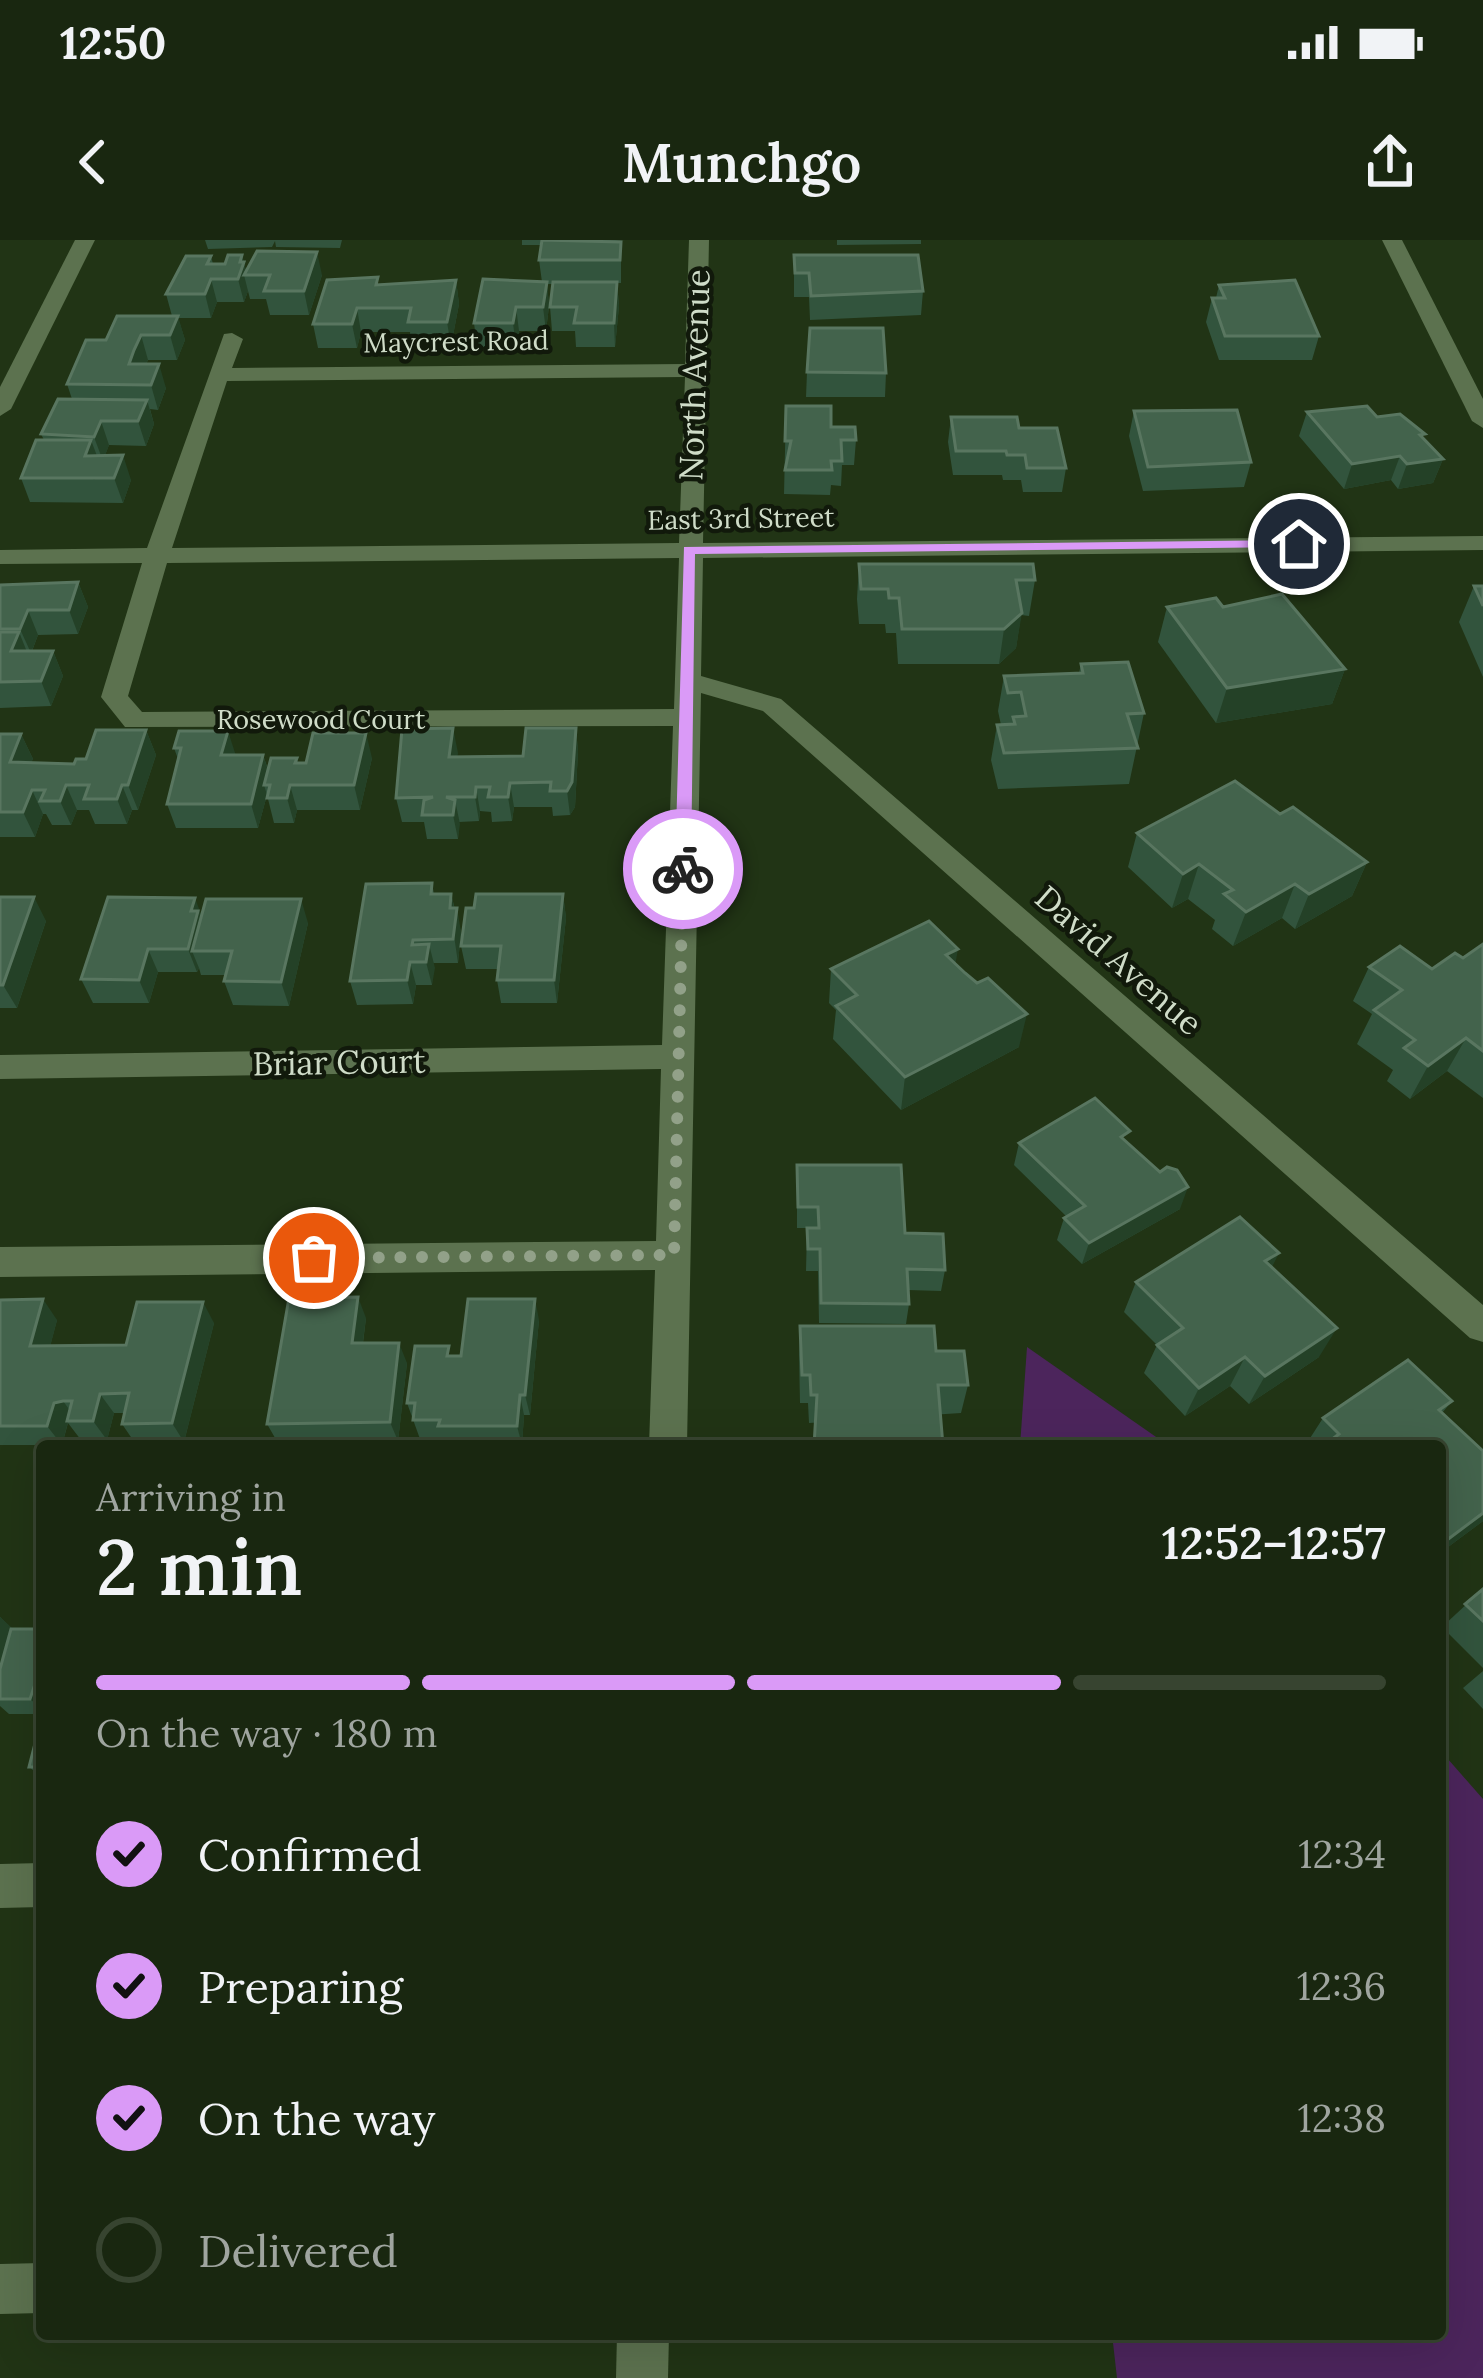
<!DOCTYPE html>
<meta charset="utf-8">
<style>
body{margin:0;font-family:Lora,serif;background:#222f19;color:#f1f3f6;height:100vh;display:flex;flex-direction:column;font-size:45px;white-space:nowrap}
*{box-sizing:border-box;margin:0}
p{font-size:39px;color:#9fa59f}
.icon{flex:none;width:66px;height:66px;fill:none;stroke:currentColor;stroke-width:2;stroke-linecap:round;stroke-linejoin:round}
.map{position:relative;flex:1;overflow:hidden}
.sheet{position:absolute;left:36px;top:1200px;width:1410px;height:900px;display:flex;flex-direction:column;background:#192710;border-radius:12px;box-shadow:0 12px 48px #0002,0 0 0 3px #374430}
.sheet>*{flex:none}
.pin{position:absolute;display:grid;place-items:center;width:102px;height:102px;color:#fff;margin:-51px;border:6px solid #fff;border-radius:50%;box-shadow:0 3px 12px #0007}
.courier{position:absolute;display:grid;place-items:center;width:120px;height:120px;margin:-60px;border:9px solid #da9af7;border-radius:50%;background:#fff;color:#222;box-shadow:0 3px 15px #0007}
.summary em{font-style:normal;font-weight:600}
.summary div{display:flex;flex-direction:column-reverse}
.summary{display:flex;align-items:center;justify-content:space-between;height:204px;padding:0 60px}
h1{font-size:78px;font-weight:600;line-height:90px}
.bar{display:grid;grid-template-columns:repeat(4,1fr);gap:18px 12px;align-content:center;height:144px;padding:0 60px}
.bar i{height:15px;border-radius:9px;background:#374430}
.bar .selected{background:#da9af7}
.bar p{grid-column:span 4}
ol{padding:0 60px;list-style:none}
li{display:flex;align-items:center;gap:36px;height:132px}
li p{margin-inline-start:auto}
li .icon{padding:12px;border-radius:50%;background:#da9af7;color:#111;stroke-width:4}
li:last-child{color:#9fa59f}
li i{width:66px;height:66px;border:6px solid #374430;border-radius:50%}
.status{display:flex;justify-content:space-between;align-items:center;height:84px;padding:0 60px;background:#192710;direction:ltr}
.status svg{height:33px;fill:currentColor}
header{display:flex;justify-content:space-between;align-items:center;height:156px;padding:0 60px;background:#192710;font-size:54px;font-weight:600}
.map>svg:first-child{display:block}
.green{fill:#4c255c}
.lines{fill:none;stroke-linecap:round;stroke-linejoin:round}
.minor{fill:#5c724f;fill-rule:evenodd}
.wall{fill:#32543d}
.shaded-wall{fill:#244127}
.building{fill:#43634c;stroke:#597660;stroke-width:3}
.route{fill:#da9af7}
.done{stroke:#92a189;stroke-width:12;stroke-dasharray:0 21.6}
.labels{text-anchor:middle;stroke-width:9;stroke-linejoin:round;paint-order:stroke}
.far-street-label{font-size:27px;fill:#cfdcc8;stroke:#11190b}
.street-label{font-size:33px;fill:#cfdcc8;stroke:#11190b}
</style>
<div class="status"><b>12:50</b><svg viewBox="0 0 49 12"><path d="M0 12V9h3v3zM5 12V6h3v6zM10 12V3h3v9zM15 12V0h3v12zM26 1h20v11H26zM47 4h2v5h-2z"/></svg></div>
<header><svg class="icon" aria-label="back" viewBox="0 0 24 24"><path d="M15 5l-7 7 7 7"/></svg>Munchgo<svg class="icon" aria-label="share" viewBox="0 0 24 24"><path d="M12 15V3M7 8l5-5 5 5M5 13v7h14v-7"/></svg></header>
<div class="map">
<svg width="1483" height="2138" viewBox="0 0 1483 2138">
<rect width="100%" height="100%" fill="#213415"/>
<g class="green">
<path d="M1027,1107L1169,1206H1020Z"/>
<path d="M1440,1510L1483,1559V2138H1117L1112,2094H1440Z"/>
</g>
<g class="lines">
<g class="minor">
<path d="M75,0H95L11,169L0,176V147Z"/>
<path d="M689,0H709L703,303L1483,296V310L703,318L701,436L781,459L1483,1065V1102L1470,1098L763,471L701,453L687,1206H649L655,1030L0,1037V1007L656,1001L661,829L0,839V815L662,805L673,486L125,487L101,457L142,323L0,324V310L147,308L224,94L232,93L243,99L232,128L685,124ZM685,137L679,303L172,308L227,141ZM679,318L674,469L142,472L128,456L167,323Z"/>
<path d="M1382,0H1402L1483,159V188L1472,181Z"/>
<path d="M42,1623V1667L0,1668V1624Z"/>
<path d="M42,2023V2073L0,2074V2024Z"/>
<path d="M617,2094H669L668,2138H616Z"/>
</g>
</g>
<g class="wall">
<path d="M205,0H342L340,8L276,7L275,1L272,7L208,9Z"/>
<path d="M522,0H625L595,3L621,2V43H617L619,66L615,107H576L575,91H552L550,67L553,44H547L549,66L546,91H519L516,107H477L474,83L542,42L539,20L541,5H522Z"/>
<path d="M837,0H921V4L837,5Z"/>
<path d="M242,15L246,31L322,35L309,75H270L266,59H250L248,51L244,62H217L211,78H178L185,100L177,120H148L146,124L166,148L158,170L150,169L154,184L146,206L109,205L105,215L131,240L123,263L30,262L21,238L44,200L41,194L72,159L67,144L106,100L172,76L166,54L211,16L213,24H225Z"/>
<path d="M794,15L923,51L921,75L810,80L809,57H794Z"/>
<path d="M456,40L459,64L451,106H412L410,92H361L357,108H318L313,84L380,45Z"/>
<path d="M1219,45L1319,96L1312,120H1219L1206,82L1212,58H1216Z"/>
<path d="M807,132L886,133L885,157H806Z"/>
<path d="M786,166L856,200L854,225H842L841,246L831,245L830,255L784,254Z"/>
<path d="M1134,171L1251,222L1244,247L1143,251L1129,196Z"/>
<path d="M1307,172L1377,177L1424,198L1443,219L1433,243L1398,249L1391,240L1344,249L1299,196Z"/>
<path d="M951,177L1019,188L1066,228L1062,252H1023L1021,240H1003L1002,235H953L948,202Z"/>
<path d="M859,324L1035,340L1029,376L1021,375L1016,408L999,424H898L896,393H886L885,384H859L857,359Z"/>
<path d="M78,342L88,367L78,394L38,395L32,411H53L63,436L51,466L0,468V345Z"/>
<path d="M1474,346H1483V437L1459,382Z"/>
<path d="M1167,367H1223L1345,429L1332,464L1216,483L1158,402Z"/>
<path d="M1081,424L1144,473L1129,544L998,549L991,520L997,485H1001L998,471L1004,436L1079,433Z"/>
<path d="M453,488L457,517L523,516L576,488L578,512L575,567L570,575L553,576L552,567H514L512,581L492,582L491,572L480,571L479,581L459,582L458,599H427L424,582H402L396,558Z"/>
<path d="M146,490L156,515L138,570H132L127,584H95L89,570H77L71,585H52L46,574H43L35,597H0V494H21L33,519L31,522L74,524Z"/>
<path d="M174,508L235,515H263L268,529L297,518L298,523L372,518L360,570H297L294,583H274L267,555L258,588H176L167,564L178,519Z"/>
<path d="M1280,574L1367,622L1352,656L1295,689L1282,678L1233,706L1212,689L1215,680L1188,659L1172,668L1128,627L1137,593Z"/>
<path d="M432,643L434,654H451L461,692L458,723H433L432,745H416L413,764L357,765L350,741Z"/>
<path d="M563,654L566,678L557,763H501L497,740L498,729H466L461,706L474,668Z"/>
<path d="M0,657L46,681L17,768H0Z"/>
<path d="M202,675L308,683L289,766L233,765L224,741L226,735H201L199,728L197,732H158L149,763H93L81,739Z"/>
<path d="M1483,704V858L1447,831L1410,859L1387,841L1393,830L1357,804L1372,774L1353,761L1369,727L1432,729L1463,718Z"/>
<path d="M955,724L1019,807L901,870L833,799L836,770L829,763L831,729Z"/>
<path d="M1127,902L1180,969L1082,1024L1057,1000L1064,978L1067,977L1014,925L1019,903Z"/>
<path d="M797,925L905,993L945,1030L941,1051L908,1050L909,1064L906,1084L819,1083L818,1031H806L807,988H797Z"/>
<path d="M1272,1027L1319,1117L1249,1164L1230,1146L1185,1176L1144,1133L1157,1105L1124,1072L1136,1042Z"/>
<path d="M0,1060L57,1080L50,1106L126,1105L214,1083L184,1202L135,1203L122,1184L124,1173H114L107,1200H81L68,1183L62,1205H0Z"/>
<path d="M366,1078L363,1103L407,1123L398,1201L278,1203L267,1184Z"/>
<path d="M539,1080L530,1175H524L522,1205H445L443,1199H420L407,1163L452,1116H461Z"/>
<path d="M800,1086L936,1111L968,1145L961,1173L809,1183L808,1163H800L799,1115Z"/>
<path d="M1452,1161L1442,1173L1483,1211V1281L1440,1313V1206H1305L1323,1178Z"/>
<path d="M1483,1349V1428L1442,1387Z"/>
<path d="M0,1377L12,1389H42V1474H9L0,1466Z"/>
<path d="M1483,1431V1469L1463,1448Z"/>
<path d="M42,1476V1537L29,1527Z"/>
</g>
<g class="shaded-wall">
<path d="M317,12L322,35L309,75L304,51Z"/>
<path d="M242,15L247,35H244L248,51L244,62L238,39Z"/>
<path d="M211,39L217,62L211,78L205,54Z"/>
<path d="M456,40L459,64L451,106L447,82Z"/>
<path d="M547,42L549,66L546,91L543,67Z"/>
<path d="M617,42L619,66L615,107L614,83Z"/>
<path d="M516,67L519,91L516,107L513,83Z"/>
<path d="M357,68L361,92L357,108L352,84Z"/>
<path d="M178,76L185,100L177,120L170,95Z"/>
<path d="M141,95L148,120L141,134L129,124Z"/>
<path d="M159,124L166,148L158,170L151,145Z"/>
<path d="M147,160L154,184L146,206L138,181Z"/>
<path d="M101,181L109,205L103,221L94,197Z"/>
<path d="M91,200L100,224L94,240L85,216Z"/>
<path d="M123,215L131,240L123,263L114,238Z"/>
<path d="M1400,216L1391,240L1344,249L1352,224Z"/>
<path d="M1443,219L1433,243L1398,249L1407,224Z"/>
<path d="M78,342L88,367L78,394L69,370Z"/>
<path d="M28,370L38,395L31,413L20,389Z"/>
<path d="M1022,373L1016,408L999,424L1004,389Z"/>
<path d="M19,392L29,417L11,411Z"/>
<path d="M53,411L63,436L51,466L41,441Z"/>
<path d="M1345,429L1332,464L1216,483L1227,448Z"/>
<path d="M453,488L458,513L454,541L449,517Z"/>
<path d="M576,488L578,512L575,567L570,575L567,551Z"/>
<path d="M146,490L156,515L138,570L128,545Z"/>
<path d="M228,491L236,516L221,515Z"/>
<path d="M366,493L372,518L360,570L354,545Z"/>
<path d="M21,494L33,519L22,546L10,522Z"/>
<path d="M263,515L271,539L264,545L267,555L258,588L251,564Z"/>
<path d="M510,543L514,567L512,581L508,557Z"/>
<path d="M66,545L77,570L71,585L60,561Z"/>
<path d="M122,545L132,570L127,584L117,559Z"/>
<path d="M290,545L297,570L294,583L287,558Z"/>
<path d="M476,547L480,571L479,581L475,557Z"/>
<path d="M32,550L43,574L35,597L23,572Z"/>
<path d="M455,560L460,584L458,599L453,575Z"/>
<path d="M1367,622L1352,656L1295,689L1309,654Z"/>
<path d="M1199,624L1188,659L1172,668L1183,634Z"/>
<path d="M1295,644L1282,678L1233,706L1246,672Z"/>
<path d="M451,654L456,676L457,668L461,692L458,723L450,668Z"/>
<path d="M563,654L566,678L557,763L554,740Z"/>
<path d="M34,657L46,681L17,768L3,745Z"/>
<path d="M195,658L204,682L192,711L199,728L197,732L188,709L191,671Z"/>
<path d="M301,659L308,683L289,766L281,742Z"/>
<path d="M429,704L435,728L432,745L426,722Z"/>
<path d="M148,709L158,732L149,763L139,740Z"/>
<path d="M958,709L952,743L946,715Z"/>
<path d="M410,722L416,745L413,764L407,740Z"/>
<path d="M1027,774L1019,807L901,870L905,837Z"/>
<path d="M1466,798L1447,831L1410,859L1428,826Z"/>
<path d="M1188,947L1180,969L1082,1024L1089,1003Z"/>
<path d="M1279,1013L1264,1043L1265,1021Z"/>
<path d="M358,1057L366,1078L360,1123L352,1103Z"/>
<path d="M43,1059L57,1080L45,1127L30,1106Z"/>
<path d="M535,1059L539,1080L530,1175L525,1155Z"/>
<path d="M203,1062L214,1083L184,1202L172,1183Z"/>
<path d="M1337,1088L1319,1117L1249,1164L1265,1136Z"/>
<path d="M399,1103L407,1123L398,1201L390,1182Z"/>
<path d="M1245,1117L1230,1146L1185,1176L1199,1148Z"/>
<path d="M100,1154L114,1173L107,1200L93,1181Z"/>
<path d="M520,1155L524,1175L522,1205L517,1186Z"/>
<path d="M63,1161L77,1180L68,1182L62,1205L47,1186L54,1163Z"/>
<path d="M1483,1273V1281L1440,1313V1308L1447,1300Z"/>
<path d="M0,1377L12,1388L7,1405L0,1459Z"/>
<path d="M34,1447L42,1454V1469L30,1459Z"/>
</g>
<g class="building">
<path d="M542,0L621,2L620,20H539Z"/>
<path d="M257,11L317,12L304,51H264L270,35H244Z"/>
<path d="M228,15H242L240,22H244L238,39H211L205,54H166L186,16H211L207,24H225Z"/>
<path d="M794,15H918L923,51L811,56L809,33H795Z"/>
<path d="M378,37L376,45L456,40L447,82H408L411,68H357L352,84H313L327,40Z"/>
<path d="M483,39L547,42L543,67H516L513,83H474Z"/>
<path d="M1295,40L1319,96H1225L1212,58H1225L1219,45Z"/>
<path d="M553,42H617L614,83H574L577,67H550Z"/>
<path d="M117,76H178L170,95H141L134,110L129,124H159L151,145L67,144L86,100H106Z"/>
<path d="M810,88H883L886,133L807,132Z"/>
<path d="M58,159L147,160L138,181H101L94,197L41,194Z"/>
<path d="M786,166H831V187H855L856,200H841L842,221H831L832,230H785L791,201H785Z"/>
<path d="M1367,166L1377,177L1400,174L1425,194L1420,195L1443,219L1407,224L1400,216L1352,224L1307,172Z"/>
<path d="M1237,170L1251,222L1148,227L1134,171Z"/>
<path d="M951,177H1017L1019,188H1057L1066,228H1027L1025,215H1007L1006,211H956Z"/>
<path d="M36,200H91L85,216L123,215L114,238H21Z"/>
<path d="M859,324H1033L1035,340H1016L1022,373L1004,389H902L899,358H889L888,349H861Z"/>
<path d="M78,342L69,370H28L20,389H0V345Z"/>
<path d="M1474,346H1483V366Z"/>
<path d="M1282,354L1345,429L1227,448L1167,367L1216,358L1223,367Z"/>
<path d="M0,392H19L11,411H53L41,441L0,442Z"/>
<path d="M1128,422L1144,473L1127,474L1138,508L1004,513L997,485L1015,484L1013,477L1026,476L1021,452L1008,453L1004,436L1083,433L1081,424Z"/>
<path d="M453,488L449,517L523,516L526,488H576L572,542L567,551H550L551,542L510,543L508,557H488L490,547H476L475,557H446L455,560L453,575H422L424,560L433,557L396,558L402,489Z"/>
<path d="M96,490H146L128,545H122L117,559H84L89,545H66L60,561H40L45,550H32L23,572H0V494H21L10,522L74,524L76,519H86Z"/>
<path d="M179,491H228L221,515H263L251,564H167L181,508H174Z"/>
<path d="M313,493H366L354,545H290L287,558H267L270,545H264L271,518H297L295,523H306Z"/>
<path d="M1235,541L1280,574L1293,567L1367,622L1309,654L1295,644L1246,672L1224,654L1233,650L1199,624L1183,634L1137,593Z"/>
<path d="M432,643L431,654H451L450,668H457L453,699L413,700L412,705L429,704L426,722H410L407,740L350,741L366,644Z"/>
<path d="M476,654H563L554,740H497L501,706H461L466,668H474Z"/>
<path d="M0,657H34L3,745H0Z"/>
<path d="M108,657L195,658L191,671H198L188,709H148L139,740L81,739Z"/>
<path d="M206,659H301L281,742L224,741L232,711H192Z"/>
<path d="M929,681L958,709L946,715L965,733L977,743L988,738L1027,774L905,837L836,766L857,755L831,729Z"/>
<path d="M1483,704V811L1466,798L1428,826L1404,808L1415,800L1374,770L1402,750L1369,727L1400,706L1432,729L1455,713L1463,718Z"/>
<path d="M1095,858L1130,891L1121,897L1160,932L1167,927L1177,930L1188,947L1089,1003L1064,978L1085,966L1019,903Z"/>
<path d="M797,925H901L905,993L943,994L945,1030L907,1029L909,1064L821,1063L820,1009H808L807,988H819L818,967H798Z"/>
<path d="M1240,977L1279,1013L1265,1021L1337,1088L1265,1136L1245,1117L1199,1148L1157,1105L1183,1088L1136,1042Z"/>
<path d="M358,1057L352,1103H399L390,1182L267,1184L289,1058Z"/>
<path d="M43,1059L30,1106L126,1105L137,1062H203L172,1183L122,1184L129,1153L100,1154L93,1181H67L72,1161H63L54,1163L47,1186H0V1060Z"/>
<path d="M468,1059H535L525,1155H520L517,1186H438L440,1180H413L415,1163H407L415,1106H449L447,1116H461Z"/>
<path d="M800,1086H934L936,1111H964L968,1145H938L943,1206H814L817,1155H811L810,1135H802Z"/>
<path d="M1408,1120L1452,1161L1439,1170L1483,1211V1273L1447,1300L1440,1294V1206H1323L1339,1194L1323,1178Z"/>
<path d="M1483,1349V1381L1465,1364Z"/>
<path d="M11,1389H42V1447H34L30,1459H0V1429Z"/>
<path d="M42,1476V1527H29Z"/>
</g>
<path class="route" d="M1299,300L1303,307L695,314L691,629L683,635L675,629L684,307Z"/>
<g class="lines">
<path class="done" d="M314,1018L674,1015L683,629"/>
</g>
<g class="labels">
<g class="far-street-label">
<text transform="translate(456 102) rotate(-1)" y="9">Maycrest Road</text>
<text transform="translate(741 279) rotate(-1)" y="9">East 3rd Street</text>
<text x="321" y="489">Rosewood Court</text>
</g>
<g class="street-label">
<text transform="translate(694 135) rotate(-88)" y="12">North Avenue</text>
<text transform="translate(1119 720) rotate(41)" y="12">David Avenue</text>
<text transform="translate(339 822) rotate(-1)" y="12">Briar Court</text>
</g>
</g>
</svg>
<div class="pin" style="left:314px;top:1018px;background:#ea580c"><svg class="icon" aria-label="bag" viewBox="0 0 24 24"><path d="M5 8h14l-1 12H6zM9 8a3 3 0 0 1 6 0"/></svg></div>
<div class="pin" style="left:1299px;top:304px;background:#1f2937"><svg class="icon" aria-label="home" viewBox="0 0 24 24"><path d="M3 11l9-7 9 7M6 9v11h12V9"/></svg></div>
<div class="courier" style="left:683px;top:629px"><svg class="icon" aria-label="bike" viewBox="0 0 24 24"><circle cx="6" cy="16" r="4"/><circle cx="18" cy="16" r="4"/><path d="M6 16l4-8h5l3 8M10 8l3 8H6M13 5h3"/></svg></div>
<section class="sheet">
<div class="summary"><div><h1>2 min</h1><p>Arriving in</p></div><em>12:52–12:57</em></div>
<div class="bar"><i class="selected"></i><i class="selected"></i><i class="selected"></i><i></i><p>On the way · 180 m</p></div>
<ol>
<li><svg class="icon" aria-label="check" viewBox="0 0 24 24"><path d="M5 12l5 5 9-10"/></svg>Confirmed<p>12:34</p></li>
<li><svg class="icon" aria-label="check" viewBox="0 0 24 24"><path d="M5 12l5 5 9-10"/></svg>Preparing<p>12:36</p></li>
<li><svg class="icon" aria-label="check" viewBox="0 0 24 24"><path d="M5 12l5 5 9-10"/></svg>On the way<p>12:38</p></li>
<li><i></i>Delivered</li>
</ol>
</section>
</div>
